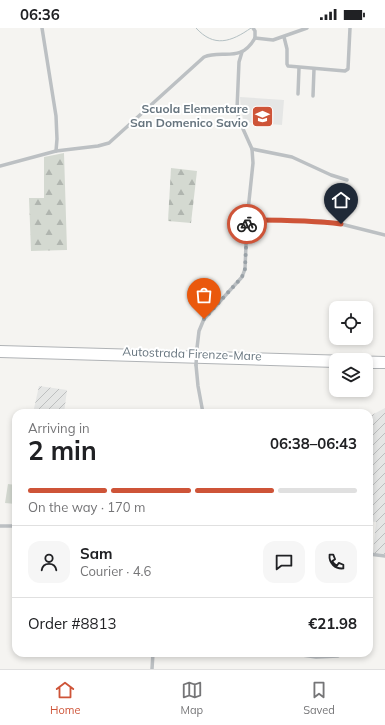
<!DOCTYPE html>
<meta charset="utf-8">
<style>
body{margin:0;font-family:Mulish,sans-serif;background:#f6f6f6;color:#202124;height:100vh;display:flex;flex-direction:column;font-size:15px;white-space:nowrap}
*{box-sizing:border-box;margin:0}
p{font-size:13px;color:#757577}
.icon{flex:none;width:22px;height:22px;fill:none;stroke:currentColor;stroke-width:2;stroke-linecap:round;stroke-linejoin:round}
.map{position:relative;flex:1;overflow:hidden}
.side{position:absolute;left:12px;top:381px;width:361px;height:248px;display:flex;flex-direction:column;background:#fff;border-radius:12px;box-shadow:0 2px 6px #0003}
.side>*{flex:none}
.controls{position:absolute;left:329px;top:273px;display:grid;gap:8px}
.controls a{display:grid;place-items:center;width:44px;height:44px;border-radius:8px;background:#fff;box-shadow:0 2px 6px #0003;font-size:20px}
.pin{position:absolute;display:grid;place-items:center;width:34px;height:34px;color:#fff;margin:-41px -17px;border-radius:50% 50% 50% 0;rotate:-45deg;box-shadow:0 0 4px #0007}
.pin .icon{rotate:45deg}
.courier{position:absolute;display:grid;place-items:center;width:40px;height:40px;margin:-20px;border:3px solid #ce5438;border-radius:50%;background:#fff;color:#222;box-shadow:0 1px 5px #0007}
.summary em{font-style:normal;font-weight:700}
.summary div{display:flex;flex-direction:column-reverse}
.summary{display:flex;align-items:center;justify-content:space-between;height:68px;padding:0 16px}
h1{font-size:26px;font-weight:700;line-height:30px}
.bar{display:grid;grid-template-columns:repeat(4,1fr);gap:6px 4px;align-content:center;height:48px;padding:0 16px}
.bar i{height:5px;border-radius:3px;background:#e0e0e0}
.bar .current{background:#ce5438}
.bar p{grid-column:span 4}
.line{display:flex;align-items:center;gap:10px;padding:0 16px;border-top:1px solid #e0e0e0}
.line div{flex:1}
.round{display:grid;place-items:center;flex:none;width:42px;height:42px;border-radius:12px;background:#f6f6f6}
.status{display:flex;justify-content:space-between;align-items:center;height:28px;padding:0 20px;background:#fff;direction:ltr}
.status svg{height:11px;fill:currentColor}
.menu{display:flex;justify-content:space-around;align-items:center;height:56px;border-top:1px solid #e0e0e0;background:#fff;font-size:11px;color:#757577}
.menu a{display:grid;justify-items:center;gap:2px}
.menu .current{color:#ce5438}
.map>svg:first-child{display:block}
.built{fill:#e5e6e5}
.industrial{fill:url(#industrial-furrows)}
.grass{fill:#d4d9d1}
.forest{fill:url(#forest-firs)}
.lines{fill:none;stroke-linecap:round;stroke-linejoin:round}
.stream{stroke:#b4c0c3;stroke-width:1}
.highway-casing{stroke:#b0b3b6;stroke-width:8}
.street{stroke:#bcc0c3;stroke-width:3.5}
.highway{stroke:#fff;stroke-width:6}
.street-bridge{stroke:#bcc0c3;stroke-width:3.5}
.done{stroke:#99a1a7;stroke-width:4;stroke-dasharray:0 7.2}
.route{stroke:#ce5438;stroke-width:5}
.labels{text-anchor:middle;stroke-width:4;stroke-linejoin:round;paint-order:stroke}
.poi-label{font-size:12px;font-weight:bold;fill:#67757f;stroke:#fff;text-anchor:end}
.street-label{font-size:12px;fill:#67757f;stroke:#fff}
</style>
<div class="status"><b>06:36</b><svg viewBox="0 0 49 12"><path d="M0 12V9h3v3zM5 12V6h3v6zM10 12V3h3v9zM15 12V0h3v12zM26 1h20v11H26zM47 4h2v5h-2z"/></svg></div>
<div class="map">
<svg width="385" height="641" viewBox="0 0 385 641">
<defs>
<pattern id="industrial-furrows" width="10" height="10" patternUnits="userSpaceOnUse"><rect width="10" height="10" fill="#e5e6e5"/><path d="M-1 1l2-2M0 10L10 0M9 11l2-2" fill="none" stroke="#bdbfbf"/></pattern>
<pattern id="forest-firs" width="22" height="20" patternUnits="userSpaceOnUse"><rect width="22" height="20" fill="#d4d9d1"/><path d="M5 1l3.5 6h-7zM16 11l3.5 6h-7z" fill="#b0b5af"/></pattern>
</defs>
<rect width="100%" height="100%" fill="#f5f4f1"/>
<path class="built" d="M240,69L284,72L282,97L244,94L241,82Z"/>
<g class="industrial">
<path d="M39,358L67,362L64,385H33Z"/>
<path d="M385,380V526L373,525L376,494L369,493V401L370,388Z"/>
</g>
<path class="grass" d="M8,456L16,457V476L5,475Z"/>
<g class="forest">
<path d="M64,125L67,222L31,223L29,170H44V129Z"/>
<path d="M171,140L197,143L191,195L168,193Z"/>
</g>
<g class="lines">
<path class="stream" d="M196,0C214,20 231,14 251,0"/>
<defs>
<g id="highway">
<path d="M0,321L385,332"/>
<path d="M0,326L336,336"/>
<path d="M366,337H385"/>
</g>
</defs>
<use href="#highway" class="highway-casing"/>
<g class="street">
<path d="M42,0L56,88L57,111L56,123"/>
<path d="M253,0L255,3V10"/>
<path d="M284,9L287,21V36L288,38L345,43L348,41L350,0"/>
<path d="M255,10L273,12L307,0"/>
<path d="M298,66L299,40"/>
<path d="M313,68L314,41"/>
<path d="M252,121L292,129L331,147L347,152"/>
<path d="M0,138L56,123L98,118L109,115L204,29C223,21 240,36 255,10"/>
<path d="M247,192L321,193L341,196L385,207"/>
<path d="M197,320L199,303L204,291L242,249L245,241L247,192L253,135L252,121L239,92L237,81L239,34L242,24"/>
<path d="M196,337L198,358L203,385"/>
<path d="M0,498H16"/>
<path d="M369,526L385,528"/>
<path d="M288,625L316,629L338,628"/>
<path d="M152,641L153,625"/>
</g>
<use href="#highway" class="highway"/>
<path class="street-bridge" d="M196,337L197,320"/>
</g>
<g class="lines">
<path class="done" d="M204,291L242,249L245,241L247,196"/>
<path class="route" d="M247,196V192C278,192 310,192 341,196"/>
</g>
<defs>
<symbol id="school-square" viewBox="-11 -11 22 22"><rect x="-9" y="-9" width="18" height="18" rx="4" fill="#ce5438" stroke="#fff"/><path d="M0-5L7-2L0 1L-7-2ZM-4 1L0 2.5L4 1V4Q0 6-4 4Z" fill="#fff"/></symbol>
</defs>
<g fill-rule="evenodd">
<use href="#school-square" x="250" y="76" width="25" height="25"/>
</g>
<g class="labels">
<g class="poi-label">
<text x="248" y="85">Scuola Elementare<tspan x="248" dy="14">San Domenico Savio</tspan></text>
</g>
<g class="street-label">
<text transform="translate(192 326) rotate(2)" y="4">Autostrada Firenze-Mare</text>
</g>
</g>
</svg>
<div class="controls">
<a><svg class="icon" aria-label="locate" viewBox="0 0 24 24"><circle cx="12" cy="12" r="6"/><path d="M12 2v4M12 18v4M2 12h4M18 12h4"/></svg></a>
<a><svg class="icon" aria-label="layers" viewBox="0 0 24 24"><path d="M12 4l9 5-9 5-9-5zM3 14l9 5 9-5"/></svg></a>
</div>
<div class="pin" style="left:204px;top:291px;background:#ea580c"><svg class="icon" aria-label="bag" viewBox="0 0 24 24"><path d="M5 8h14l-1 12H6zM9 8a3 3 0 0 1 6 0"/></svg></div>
<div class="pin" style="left:341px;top:196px;background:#1f2937"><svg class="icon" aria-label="home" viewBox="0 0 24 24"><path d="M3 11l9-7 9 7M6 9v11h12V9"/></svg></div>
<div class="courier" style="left:247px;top:196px"><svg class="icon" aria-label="bike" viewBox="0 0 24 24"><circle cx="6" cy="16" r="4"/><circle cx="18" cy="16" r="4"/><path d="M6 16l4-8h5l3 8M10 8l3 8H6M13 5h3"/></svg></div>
<section class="side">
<div class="summary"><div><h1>2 min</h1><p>Arriving in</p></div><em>06:38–06:43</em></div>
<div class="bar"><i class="current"></i><i class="current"></i><i class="current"></i><i></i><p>On the way · 170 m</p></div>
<div class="line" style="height:72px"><a class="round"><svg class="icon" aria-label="person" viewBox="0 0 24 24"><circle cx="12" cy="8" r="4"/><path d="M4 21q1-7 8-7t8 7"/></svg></a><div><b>Sam</b><p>Courier · 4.6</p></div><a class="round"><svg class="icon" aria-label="chat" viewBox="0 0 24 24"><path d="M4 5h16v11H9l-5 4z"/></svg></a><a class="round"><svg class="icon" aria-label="phone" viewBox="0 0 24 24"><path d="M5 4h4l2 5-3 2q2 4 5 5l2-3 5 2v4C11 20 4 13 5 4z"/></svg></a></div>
<div class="line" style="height:52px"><div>Order #8813</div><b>€21.98</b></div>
</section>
</div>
<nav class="menu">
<a class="current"><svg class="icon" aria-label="home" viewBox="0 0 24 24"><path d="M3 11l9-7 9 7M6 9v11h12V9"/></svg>Home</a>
<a><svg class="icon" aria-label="map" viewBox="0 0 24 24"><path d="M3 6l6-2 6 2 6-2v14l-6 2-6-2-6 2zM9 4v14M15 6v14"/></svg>Map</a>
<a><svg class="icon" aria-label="saved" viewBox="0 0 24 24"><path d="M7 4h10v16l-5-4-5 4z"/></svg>Saved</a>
</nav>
